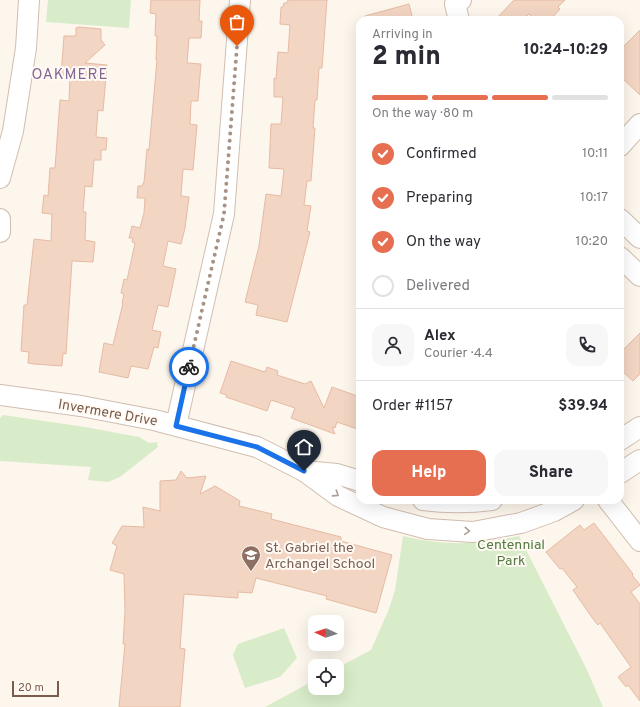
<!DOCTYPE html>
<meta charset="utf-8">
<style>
body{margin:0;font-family:Overpass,sans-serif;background:#f7f7f7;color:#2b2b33;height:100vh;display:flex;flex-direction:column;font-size:15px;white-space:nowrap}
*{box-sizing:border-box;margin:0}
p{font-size:13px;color:#7c7c81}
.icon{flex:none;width:22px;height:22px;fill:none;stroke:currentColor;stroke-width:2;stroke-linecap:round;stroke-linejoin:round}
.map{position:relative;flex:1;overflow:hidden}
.side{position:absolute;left:356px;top:16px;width:268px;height:488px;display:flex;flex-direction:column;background:#fff;border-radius:12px;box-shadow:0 4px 16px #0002}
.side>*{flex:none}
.needle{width:26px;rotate:274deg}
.controls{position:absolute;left:308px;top:615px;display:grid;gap:8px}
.controls a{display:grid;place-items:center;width:36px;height:36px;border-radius:8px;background:#fff;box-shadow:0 4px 16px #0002;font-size:20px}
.scale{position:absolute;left:12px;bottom:10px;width:47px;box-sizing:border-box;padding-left:4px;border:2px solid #7a5c4d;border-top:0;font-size:11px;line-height:14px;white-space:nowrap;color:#7a5c4d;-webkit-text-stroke:3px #fffaf3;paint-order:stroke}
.pin{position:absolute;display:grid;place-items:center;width:34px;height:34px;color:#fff;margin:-41px -17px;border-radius:50% 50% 50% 0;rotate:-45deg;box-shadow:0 0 4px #0007}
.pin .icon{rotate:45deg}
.courier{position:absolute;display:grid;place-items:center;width:40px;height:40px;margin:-20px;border:3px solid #1a73e8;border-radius:50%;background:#fff;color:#222;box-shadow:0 1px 5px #0007}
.headline em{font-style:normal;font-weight:800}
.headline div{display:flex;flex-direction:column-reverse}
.headline{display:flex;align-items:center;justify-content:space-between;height:68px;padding:0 16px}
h1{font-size:26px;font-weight:800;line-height:30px}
.bar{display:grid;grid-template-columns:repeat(4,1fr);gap:6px 4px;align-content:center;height:48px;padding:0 16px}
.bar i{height:5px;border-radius:3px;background:#e1e1e2}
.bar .active{background:#e76f51}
.bar p{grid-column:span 4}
.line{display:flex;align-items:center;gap:10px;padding:0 16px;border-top:1px solid #e1e1e2}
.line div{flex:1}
.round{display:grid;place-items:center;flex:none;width:42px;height:42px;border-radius:12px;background:#f7f7f7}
ol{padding:0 16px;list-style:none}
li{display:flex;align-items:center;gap:12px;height:44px}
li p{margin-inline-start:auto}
li .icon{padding:4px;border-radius:50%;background:#e76f51;color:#fff;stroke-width:4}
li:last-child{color:#7c7c81}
li i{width:22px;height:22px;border:2px solid #e1e1e2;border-radius:50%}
.button{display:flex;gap:8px;margin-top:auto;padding:8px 16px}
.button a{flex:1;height:46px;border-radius:12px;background:#e76f51;color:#fff;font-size:16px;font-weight:800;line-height:46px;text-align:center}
.button a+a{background:#f7f7f7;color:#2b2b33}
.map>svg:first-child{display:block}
.green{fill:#d8ecc9}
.building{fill:#f3d5c3;stroke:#e6bba3}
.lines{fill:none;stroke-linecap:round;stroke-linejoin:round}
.minor-casing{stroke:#d1beb0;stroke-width:22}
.minor{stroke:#fff;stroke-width:20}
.oneway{stroke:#af9d94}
.done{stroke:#a89285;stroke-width:4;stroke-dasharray:0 7.2}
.route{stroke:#1a73e8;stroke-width:5}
.labels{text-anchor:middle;stroke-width:4;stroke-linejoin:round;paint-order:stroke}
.street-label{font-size:14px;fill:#7a5c4d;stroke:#fffaf3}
.park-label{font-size:14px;fill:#537a41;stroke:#fffaf3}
.education-label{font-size:14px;fill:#785e54;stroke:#fffaf3;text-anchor:start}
.neighbourhood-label{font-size:15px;letter-spacing:1px;fill:#846695;stroke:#fffaf3}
</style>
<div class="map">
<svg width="640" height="707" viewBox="0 0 640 707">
<rect width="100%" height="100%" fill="#fdf6ec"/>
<g class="green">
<path d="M48,0H131L129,28L46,22Z"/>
<path d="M3,415L85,427L139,437L149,443L157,442L158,447L120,477L108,482L88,480L91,467L0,461V418Z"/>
<path d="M403,536C446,546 476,545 519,536L587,670L603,707H265L315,680V688H337V668L371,650L389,609L395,590Z"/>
<path d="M284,628L297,658L280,677L245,688L233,655L238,644Z"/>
</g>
<g class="building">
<path d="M151,0H200L199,21H202L201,38H189L187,63L201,64L198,101H191L190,124L197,125L193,170L183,169L181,196L189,197L185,228L181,244L168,241L163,266L176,269L168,307L158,305L152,330L161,332L158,348L154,347L148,369L131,366L128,378L99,372L104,343L113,345L123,303H122L124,294L121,293L124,279L127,280L135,243L132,242L133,238H129L132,226L140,228L144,213L145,198H137L138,186H142L144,182L147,149L149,150L157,60H156L157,36H155L156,14L150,13Z"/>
<path d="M288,0H327L322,68H319L317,100H315L313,128H315L311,181H307L304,205L311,206L307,231L310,232L287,322L256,315L258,305L245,302L259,246L266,194L281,196L284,169L269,168L271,124H281L283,97H274V78L276,79L278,52L288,53L290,25L280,24L281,7H283L284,3H287Z"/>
<path d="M514,0H565L558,7L560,9L550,20H535L529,14L523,20H495Z"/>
<path d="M409,4L413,20H365V16Z"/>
<path d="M79,27L101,29V40L105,45L85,63L107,65L103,111L98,110L96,137L107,138L106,150H101V160H94L92,187L85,186L83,212H86L85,240L95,242L93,262L72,261L66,354L63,353L62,366L34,364L28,363L29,352L21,351L24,305H27L34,239L51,241L52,214L42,213L44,195L48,196L50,168H55L60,100L69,101L70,76L61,75L64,36H76V28Z"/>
<path d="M640,30V95L620,76V50Z"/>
<path d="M640,333V374L633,381L620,369V353Z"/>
<path d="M231,361L265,372L267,367L278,371L277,375L305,384L311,381L324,408L332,387L360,397V430L337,422L335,428L332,427L335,434L291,418L295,408L271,400L267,411L226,397L227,395L220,393Z"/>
<path d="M181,471L187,478L206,476L200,494L215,486L240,501L239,506L272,514L271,519L341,537V541L392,555L376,613L326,599L327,596L256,578L252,593L238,592V598L184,594L180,648L185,649L180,707H119L125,644H123L125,611L124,574L110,570L117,546L112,543L122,526L144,527L143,507L160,511V481L176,480Z"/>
<path d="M594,523L633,574L632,575L640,585L631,592L640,604V701L628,685L626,687L618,677L631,667L600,623L598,625L593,619L573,590L577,587L562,568L560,569L546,552L580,525L584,530Z"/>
</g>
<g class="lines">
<defs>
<g id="minor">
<path d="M459,20L455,4L461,0"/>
<path d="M620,146L640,124"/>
<path d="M0,178L13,131L26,48L29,0"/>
<path d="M0,219V232"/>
<path d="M620,219L640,238"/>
<path d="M620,257L640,276"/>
<path d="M0,395L81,406L154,420L257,447L304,471L338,496L383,517L428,529L473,532L494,528L521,523L554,511L574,500"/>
<path d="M176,425L224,214L240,0"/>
<path d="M620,440L640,427"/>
<path d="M304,471L337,474L360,481"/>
<path d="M620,473L640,460"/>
<path d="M423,500C447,503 468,503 492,500"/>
<path d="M608,500L640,541"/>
</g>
</defs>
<use href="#minor" class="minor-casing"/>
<use href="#minor" class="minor"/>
</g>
<defs><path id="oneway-chevron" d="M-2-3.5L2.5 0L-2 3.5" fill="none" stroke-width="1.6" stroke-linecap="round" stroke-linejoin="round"/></defs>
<g class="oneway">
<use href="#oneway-chevron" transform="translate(336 494) rotate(33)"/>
<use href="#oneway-chevron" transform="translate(467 531) rotate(4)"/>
</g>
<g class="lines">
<path class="done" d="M189,367L224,214L237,46"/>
<path class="route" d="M189,367L176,426L257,447L304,471"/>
</g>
<defs>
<symbol id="school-pin" viewBox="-11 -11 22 30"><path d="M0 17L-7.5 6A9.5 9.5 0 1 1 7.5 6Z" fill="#8d6e63" stroke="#fffaf3"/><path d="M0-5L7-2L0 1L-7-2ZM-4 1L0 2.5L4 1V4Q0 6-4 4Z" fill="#fff"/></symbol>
</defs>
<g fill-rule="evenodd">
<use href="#school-pin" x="240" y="544" width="22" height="30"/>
</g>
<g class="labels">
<g class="street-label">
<text transform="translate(108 412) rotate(10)" y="5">Invermere Drive</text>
</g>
<g class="park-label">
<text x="511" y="549">Centennial<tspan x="511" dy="16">Park</tspan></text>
</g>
<g class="education-label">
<text x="265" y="552">St. Gabriel the<tspan x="265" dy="16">Archangel School</tspan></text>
</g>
<g class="neighbourhood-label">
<text x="70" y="79">OAKMERE</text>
</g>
</g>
</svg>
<div class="controls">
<a><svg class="needle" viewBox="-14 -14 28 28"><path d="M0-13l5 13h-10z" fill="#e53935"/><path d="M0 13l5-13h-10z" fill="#7c7c81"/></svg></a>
<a><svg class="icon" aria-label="locate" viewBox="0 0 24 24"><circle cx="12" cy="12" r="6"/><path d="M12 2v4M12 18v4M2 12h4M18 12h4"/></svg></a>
</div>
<div class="scale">20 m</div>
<div class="pin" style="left:237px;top:46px;background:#ea580c"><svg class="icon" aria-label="bag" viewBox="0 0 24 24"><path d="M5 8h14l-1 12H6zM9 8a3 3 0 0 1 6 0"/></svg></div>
<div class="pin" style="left:304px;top:471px;background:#1f2937"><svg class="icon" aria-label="home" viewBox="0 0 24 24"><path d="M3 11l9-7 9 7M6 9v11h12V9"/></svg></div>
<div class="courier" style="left:189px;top:367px"><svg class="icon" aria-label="bike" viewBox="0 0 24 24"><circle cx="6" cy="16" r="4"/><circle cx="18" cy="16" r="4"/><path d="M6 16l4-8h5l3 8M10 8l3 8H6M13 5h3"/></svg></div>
<section class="side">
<div class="headline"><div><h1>2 min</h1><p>Arriving in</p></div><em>10:24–10:29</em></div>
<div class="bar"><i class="active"></i><i class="active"></i><i class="active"></i><i></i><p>On the way · 80 m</p></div>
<ol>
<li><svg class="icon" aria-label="check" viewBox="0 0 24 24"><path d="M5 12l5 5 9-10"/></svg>Confirmed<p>10:11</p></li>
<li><svg class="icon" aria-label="check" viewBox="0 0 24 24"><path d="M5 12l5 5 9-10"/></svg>Preparing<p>10:17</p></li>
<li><svg class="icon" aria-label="check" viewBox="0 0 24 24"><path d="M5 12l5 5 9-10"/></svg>On the way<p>10:20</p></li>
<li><i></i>Delivered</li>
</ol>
<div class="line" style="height:72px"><a class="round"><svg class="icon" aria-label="person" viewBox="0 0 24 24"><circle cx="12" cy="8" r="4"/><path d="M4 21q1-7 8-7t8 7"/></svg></a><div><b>Alex</b><p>Courier · 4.4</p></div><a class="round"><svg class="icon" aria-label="phone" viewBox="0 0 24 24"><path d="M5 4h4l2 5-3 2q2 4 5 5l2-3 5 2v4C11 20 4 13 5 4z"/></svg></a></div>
<div class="line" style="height:52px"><div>Order #1157</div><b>$39.94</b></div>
<div class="button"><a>Help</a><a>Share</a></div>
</section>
</div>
